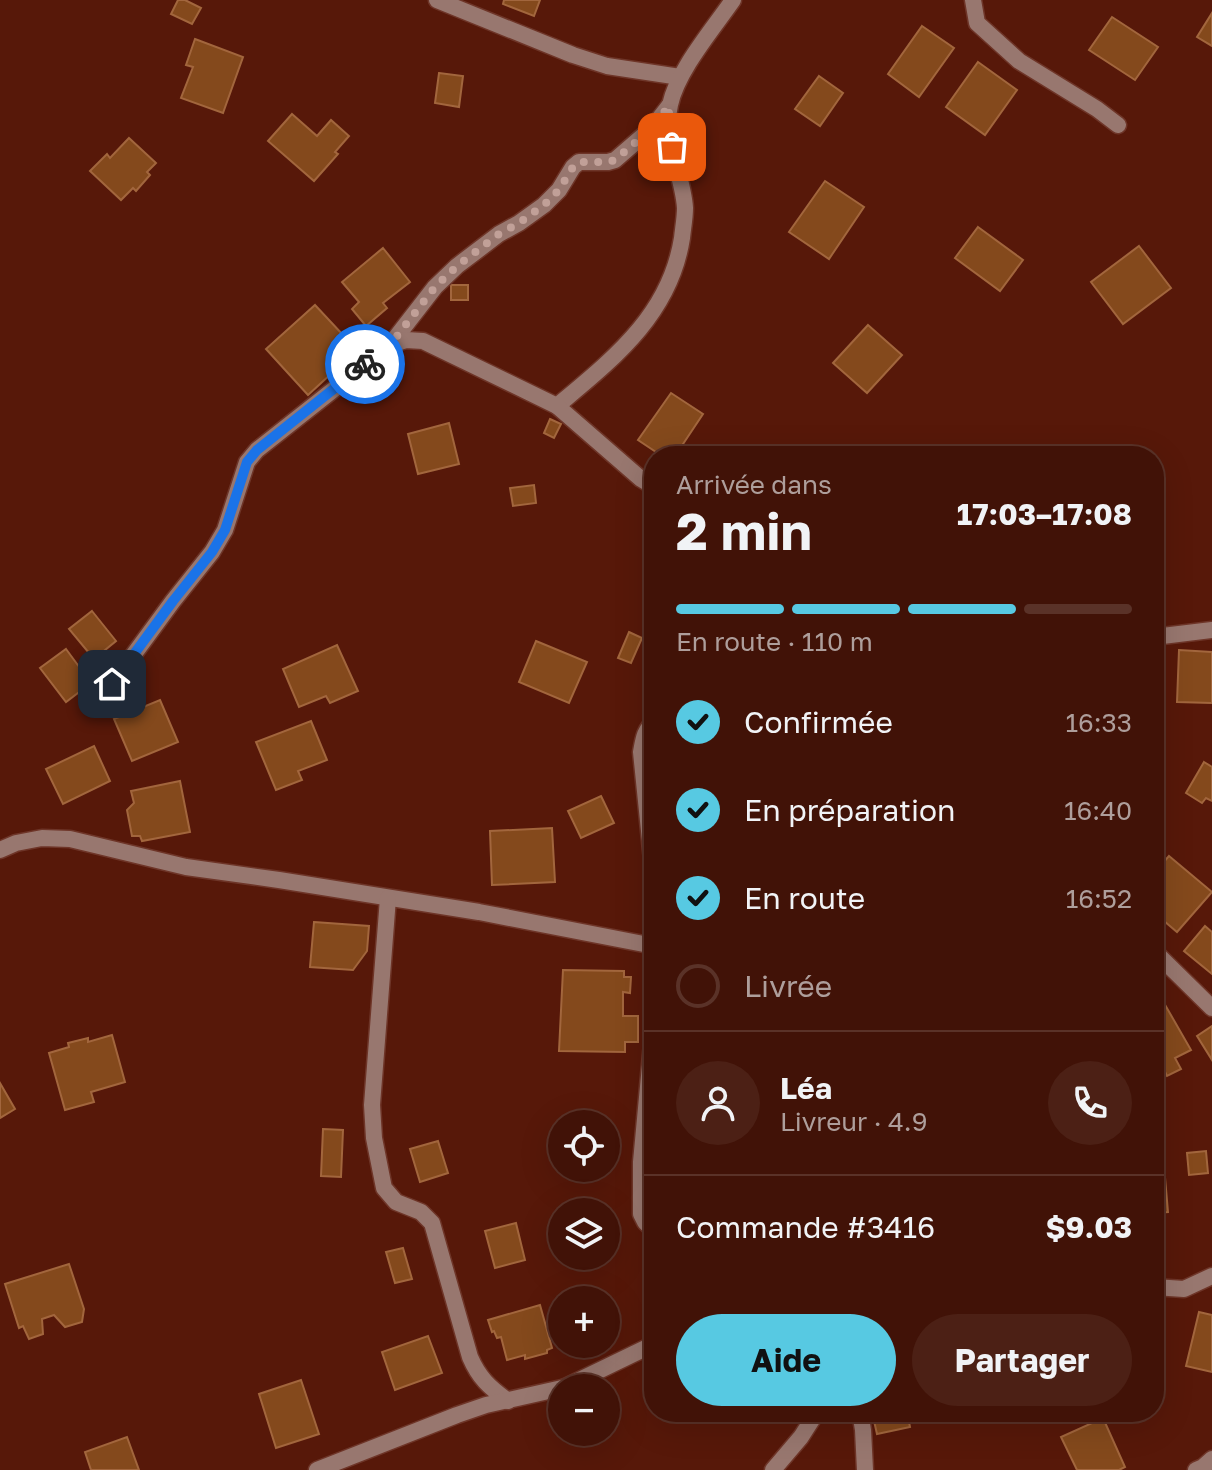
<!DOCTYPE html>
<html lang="fr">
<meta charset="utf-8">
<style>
body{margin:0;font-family:"Golos Text",sans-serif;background:#4c2015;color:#f1f3f6;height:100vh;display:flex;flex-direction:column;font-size:30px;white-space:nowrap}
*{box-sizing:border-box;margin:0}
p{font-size:26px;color:#ae9e9b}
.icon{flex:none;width:44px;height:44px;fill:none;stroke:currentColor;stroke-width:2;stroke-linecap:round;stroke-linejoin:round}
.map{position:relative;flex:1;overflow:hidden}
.panel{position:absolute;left:644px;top:446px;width:520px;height:976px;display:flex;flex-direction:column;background:#411207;border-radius:32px;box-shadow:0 8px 32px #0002,0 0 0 2px #5a3228}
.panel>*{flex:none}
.buttons{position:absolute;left:548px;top:1110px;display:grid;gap:16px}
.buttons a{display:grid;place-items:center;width:72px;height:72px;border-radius:50%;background:#411207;box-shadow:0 8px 32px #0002,0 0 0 2px #5a3228;font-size:40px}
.pin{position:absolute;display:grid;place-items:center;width:68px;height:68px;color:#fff;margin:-34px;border-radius:16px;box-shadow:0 4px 12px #0006}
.courier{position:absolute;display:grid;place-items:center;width:80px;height:80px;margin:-40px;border:6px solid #1a73e8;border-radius:50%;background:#fff;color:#222;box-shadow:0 2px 10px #0007}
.summary em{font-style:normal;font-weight:700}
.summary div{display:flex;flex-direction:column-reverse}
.summary{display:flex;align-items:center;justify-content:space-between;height:136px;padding:0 32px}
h1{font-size:52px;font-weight:700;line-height:60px}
.bar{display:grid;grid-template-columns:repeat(4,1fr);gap:12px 8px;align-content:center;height:96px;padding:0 32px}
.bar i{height:10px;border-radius:6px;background:#5a3228}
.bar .selected{background:#57c9e2}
.bar p{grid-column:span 4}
.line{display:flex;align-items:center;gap:20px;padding:0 32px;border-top:2px solid #5a3228}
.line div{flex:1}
.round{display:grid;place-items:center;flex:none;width:84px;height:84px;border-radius:42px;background:#4c2015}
ol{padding:0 32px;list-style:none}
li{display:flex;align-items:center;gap:24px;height:88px}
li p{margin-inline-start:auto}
li .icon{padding:8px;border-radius:50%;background:#57c9e2;color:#111;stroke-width:4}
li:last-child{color:#ae9e9b}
li i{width:44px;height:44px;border:4px solid #5a3228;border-radius:50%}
.action{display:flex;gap:16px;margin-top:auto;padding:16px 32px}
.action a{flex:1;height:92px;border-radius:48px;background:#57c9e2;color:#111;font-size:32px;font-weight:700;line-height:92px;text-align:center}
.action a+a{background:#4c2015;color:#f1f3f6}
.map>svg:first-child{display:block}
.building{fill:#84491c;stroke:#a2663d;stroke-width:2}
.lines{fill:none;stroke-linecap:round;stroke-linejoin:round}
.street-casing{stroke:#6e3528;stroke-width:19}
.street{stroke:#98776f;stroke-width:16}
.done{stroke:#c1a098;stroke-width:8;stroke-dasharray:0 14.4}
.route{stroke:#1a73e8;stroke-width:10}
</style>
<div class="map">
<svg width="1212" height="1470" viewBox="0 0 1212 1470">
<rect width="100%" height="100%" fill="#571809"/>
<g class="building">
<path d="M178,0H185L201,8L192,24L171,14Z"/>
<path d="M504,0H540L534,16L503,4Z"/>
<path d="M1212,13V46L1197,37Z"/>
<path d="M1112,17L1158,47L1135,80L1089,50Z"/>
<path d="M922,26L954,48L919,97L888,74Z"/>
<path d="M195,39L243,57L223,113L181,98L193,67L186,65Z"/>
<path d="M978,62L1017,90L985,135L946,107Z"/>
<path d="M439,73L463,76L459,107L435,103Z"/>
<path d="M819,76L843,93L820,126L795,109Z"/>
<path d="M292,114L317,136L331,120L349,136L335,152L338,154L314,181L268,141Z"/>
<path d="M129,138L156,163L147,172L150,175L136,191L133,188L121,200L90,171L107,154L110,158Z"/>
<path d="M825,181L864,207L829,259L789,232Z"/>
<path d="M978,227L1023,260L1000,291L955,258Z"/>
<path d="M1139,246L1171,288L1123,324L1091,282Z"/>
<path d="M383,248L410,282L383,303L387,308L366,326L352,309L359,302L342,282Z"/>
<rect x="451" y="285" width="17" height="15"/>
<path d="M315,305L357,350L308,395L266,349Z"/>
<path d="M868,325L902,355L867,393L833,363Z"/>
<path d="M671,393L703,414L675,456H662L638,440Z"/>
<path d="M550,419L561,424L554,438L544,433Z"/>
<path d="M449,423L459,464L418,474L408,434Z"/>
<path d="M534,485L536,503L513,506L510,488Z"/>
<path d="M92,611L116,641L94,659L69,629Z"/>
<path d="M629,632L642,638L631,663L618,658Z"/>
<path d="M536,641L587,662L569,703L519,682Z"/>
<path d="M337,645L358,691L330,703L326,696L299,707L283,669Z"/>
<path d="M66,649L91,683L66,702L40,668Z"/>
<path d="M1179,650L1212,652V703L1177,702Z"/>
<path d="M160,700L178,742L132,761L114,719Z"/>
<path d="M311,721L327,760L298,771L302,780L276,790L256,742Z"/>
<path d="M94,746L110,781L63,804L46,769Z"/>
<path d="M1204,762L1212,767V801L1206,798L1202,803L1186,793Z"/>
<path d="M180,781L190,832L142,841L140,836H132L127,810L134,803L131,791Z"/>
<path d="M601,796L614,823L581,838L568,811Z"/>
<path d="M552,828L555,882L492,885L490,831Z"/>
<path d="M1169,856L1212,892L1177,932L1164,921L1158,929L1154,925V873Z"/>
<path d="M314,922L369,926L367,951L353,970L310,967Z"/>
<path d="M1205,926L1212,932V974L1184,951Z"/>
<path d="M563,970L624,971V977H631L630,993L623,992V1016H638V1042H625V1052L559,1051Z"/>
<path d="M1164,1003L1191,1050L1175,1058L1181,1069L1167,1076L1154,1049V1008Z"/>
<path d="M1212,1026V1060L1197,1036Z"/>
<path d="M112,1035L125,1082L91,1092L94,1102L65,1110L49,1053L69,1047L68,1043L88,1038V1042Z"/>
<path d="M0,1083L15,1109L0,1118Z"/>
<path d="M323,1129L343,1130L341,1177L321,1176Z"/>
<path d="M438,1141L448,1173L420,1182L410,1149Z"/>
<path d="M1206,1151L1208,1173L1189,1175L1187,1153Z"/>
<path d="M1164,1166L1168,1212L1154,1213V1167Z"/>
<path d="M516,1223L525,1260L495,1268L485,1231Z"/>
<path d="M403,1248L412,1279L395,1283L386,1252Z"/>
<path d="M69,1264L84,1309L82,1322L65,1327L54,1315L42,1319L43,1334L29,1339L23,1326L19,1328L5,1284Z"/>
<path d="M540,1305L552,1348L547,1350V1353L525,1359V1355L507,1360L501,1337L497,1338L494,1331L492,1332L488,1320Z"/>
<path d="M1199,1312L1212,1315V1372L1186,1366Z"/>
<path d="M428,1336L442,1373L395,1390L382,1352Z"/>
<path d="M301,1380L319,1434L276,1448L259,1394Z"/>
<path d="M872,1412H907L910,1427L877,1434Z"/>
<path d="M1103,1418L1125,1467L1119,1470H1077L1061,1437Z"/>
<path d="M127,1437L139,1470H91L85,1452Z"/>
</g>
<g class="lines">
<defs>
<g id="street">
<path d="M437,0L573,55L607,66L680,77"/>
<path d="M973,0L977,23L1019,61L1097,109L1118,125"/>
<path d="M390,345L435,287L457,266L499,234L519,223L544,205L559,190L573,167L579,162H608L615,160L652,128L669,106"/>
<path d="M557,406C613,359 670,315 682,238C683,228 685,218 685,208C683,174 662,139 670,105C677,71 713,29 733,0"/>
<path d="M1154,637L1212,630"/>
<path d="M112,684L173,601L212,552L225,530L247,462L257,450L390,345L406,340L423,341L557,406L641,479L654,487"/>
<path d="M654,723C644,729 643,742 641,752L654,880"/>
<path d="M0,850L16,843L42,838L70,839L186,867L279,880L479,912L654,946"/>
<path d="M388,898L372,1105L374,1138L384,1188L396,1202L421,1212L432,1223L470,1357C479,1378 489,1387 508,1401"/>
<path d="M1154,951L1212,1008"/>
<path d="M654,1022L641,1162V1214L645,1222L651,1228L654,1227"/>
<path d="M1154,1287L1184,1289L1212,1276"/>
<path d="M563,1388L654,1344"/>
<path d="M860,1412L863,1430L865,1470"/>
<path d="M317,1470L457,1415L486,1405L562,1388"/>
<path d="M773,1470L801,1437L817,1412"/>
<path d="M1196,1470L1203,1467L1212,1459"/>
</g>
</defs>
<use href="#street" class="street-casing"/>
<use href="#street" class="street"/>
</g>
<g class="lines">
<path class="done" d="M365,364L390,345L435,287L457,266L499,234L519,223L544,205L559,190L573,167L579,162H608L615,160L652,128L669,106V129L672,147"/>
<path class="route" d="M112,684L173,601L212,552L225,530L247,462L257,450L365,364"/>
</g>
</svg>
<div class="buttons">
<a><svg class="icon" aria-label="locate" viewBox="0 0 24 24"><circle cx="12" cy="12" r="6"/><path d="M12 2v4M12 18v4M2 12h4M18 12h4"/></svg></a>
<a><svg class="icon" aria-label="layers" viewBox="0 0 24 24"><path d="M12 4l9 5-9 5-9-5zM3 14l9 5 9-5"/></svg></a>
<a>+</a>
<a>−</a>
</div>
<div class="pin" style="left:672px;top:147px;background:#ea580c"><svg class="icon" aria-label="bag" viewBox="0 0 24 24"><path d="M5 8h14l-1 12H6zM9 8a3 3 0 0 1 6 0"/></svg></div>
<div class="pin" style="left:112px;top:684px;background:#1f2937"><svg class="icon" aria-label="home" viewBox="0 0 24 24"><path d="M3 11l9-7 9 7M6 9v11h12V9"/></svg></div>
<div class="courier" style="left:365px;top:364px"><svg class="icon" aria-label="bike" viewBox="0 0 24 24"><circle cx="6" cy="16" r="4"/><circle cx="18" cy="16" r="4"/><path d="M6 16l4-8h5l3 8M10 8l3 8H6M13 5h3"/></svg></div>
<section class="panel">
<div class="summary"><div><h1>2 min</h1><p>Arrivée dans</p></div><em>17:03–17:08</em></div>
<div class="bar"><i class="selected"></i><i class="selected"></i><i class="selected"></i><i></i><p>En route · 110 m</p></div>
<ol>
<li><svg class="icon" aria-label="check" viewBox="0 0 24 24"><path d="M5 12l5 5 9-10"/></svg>Confirmée<p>16:33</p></li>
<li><svg class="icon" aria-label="check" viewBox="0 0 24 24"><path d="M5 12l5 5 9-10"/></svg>En préparation<p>16:40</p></li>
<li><svg class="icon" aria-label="check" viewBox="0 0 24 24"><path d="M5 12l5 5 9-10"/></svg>En route<p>16:52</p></li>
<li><i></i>Livrée</li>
</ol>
<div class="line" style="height:144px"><a class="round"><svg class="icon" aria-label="person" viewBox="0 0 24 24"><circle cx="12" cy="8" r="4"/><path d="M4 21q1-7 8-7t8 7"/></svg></a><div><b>Léa</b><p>Livreur · 4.9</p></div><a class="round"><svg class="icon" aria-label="phone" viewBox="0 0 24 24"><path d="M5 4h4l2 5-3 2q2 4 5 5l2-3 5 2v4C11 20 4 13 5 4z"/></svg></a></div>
<div class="line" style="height:104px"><div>Commande #3416</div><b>$9.03</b></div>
<div class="action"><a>Aide</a><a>Partager</a></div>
</section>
</div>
